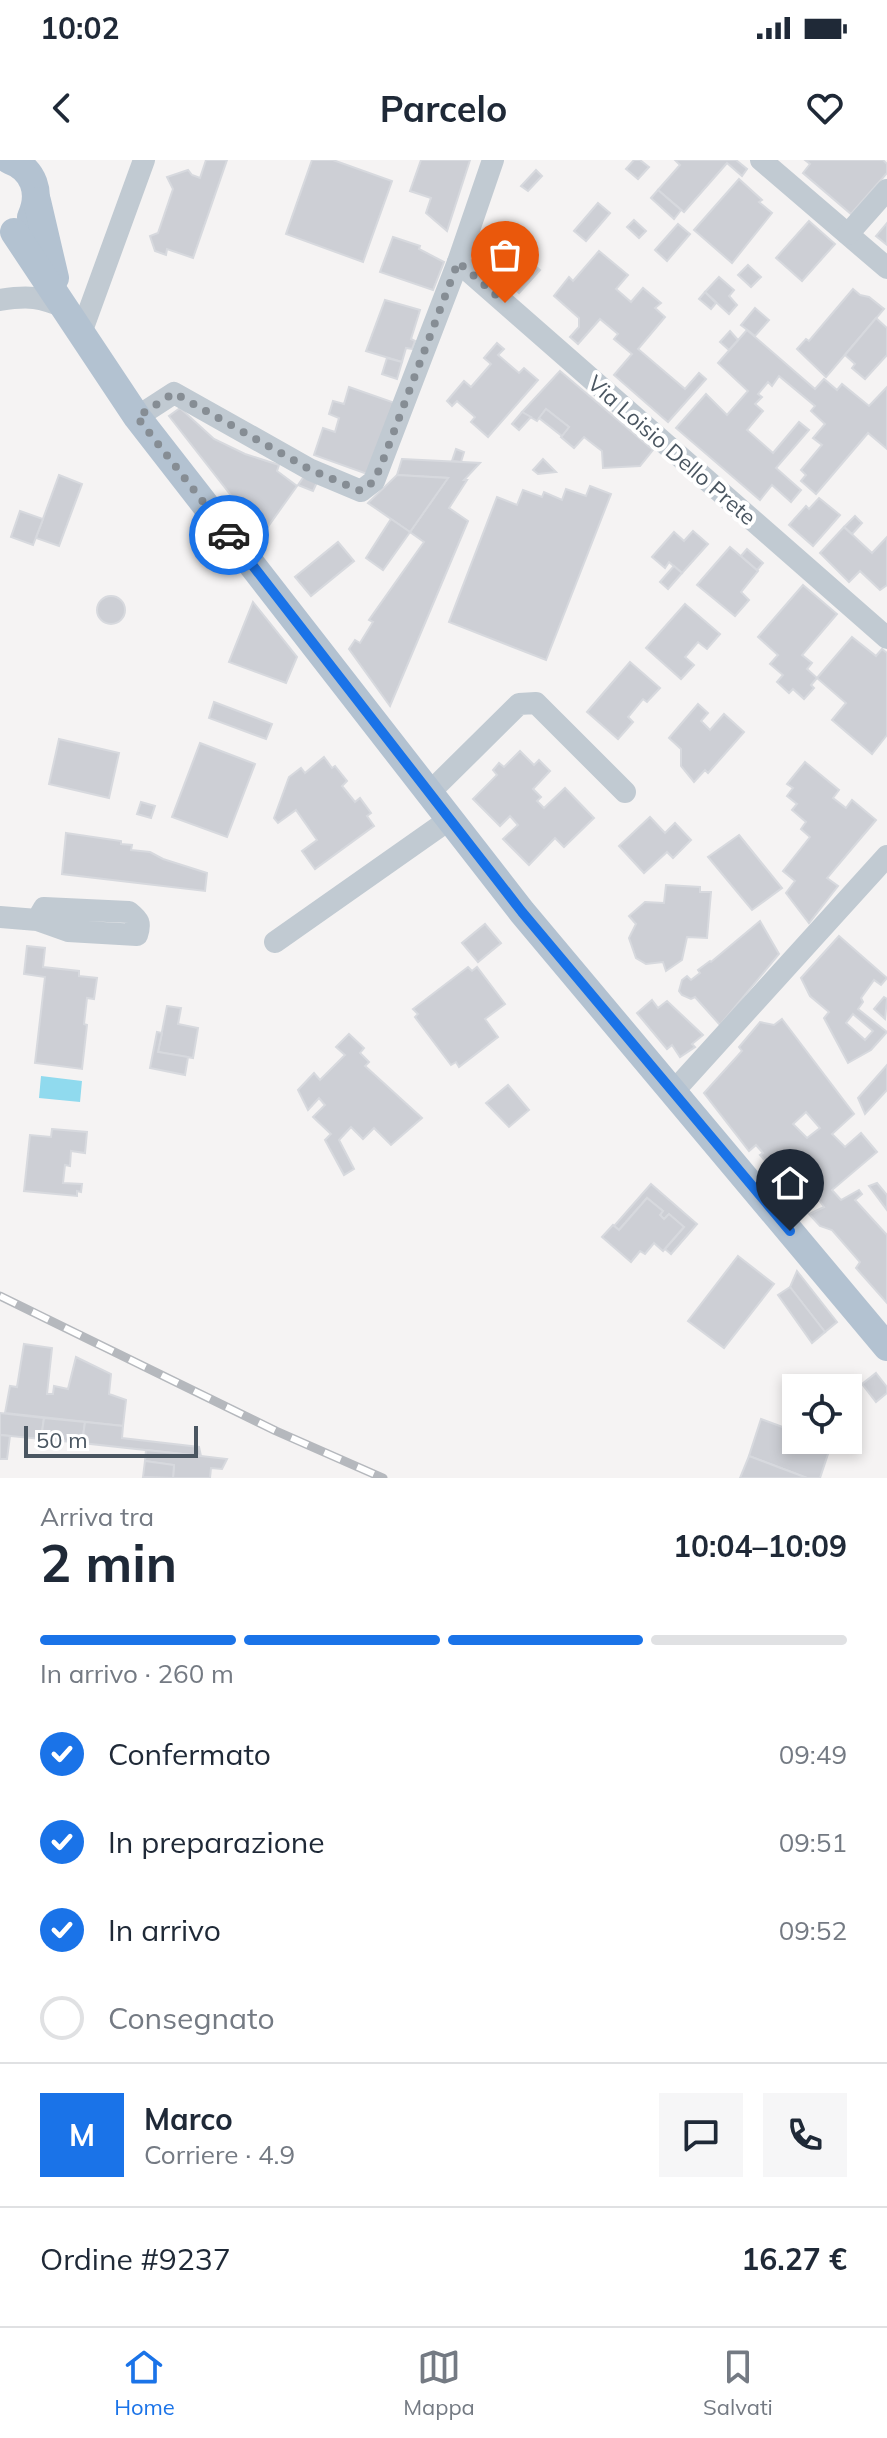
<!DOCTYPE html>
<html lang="it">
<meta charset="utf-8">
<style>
body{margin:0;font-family:Mulish,sans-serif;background:#f6f6f7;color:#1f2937;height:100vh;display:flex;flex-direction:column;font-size:30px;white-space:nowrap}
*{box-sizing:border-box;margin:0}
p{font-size:26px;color:#747a83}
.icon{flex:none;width:44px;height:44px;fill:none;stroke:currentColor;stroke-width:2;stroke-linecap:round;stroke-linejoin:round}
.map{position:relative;height:1318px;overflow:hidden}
.details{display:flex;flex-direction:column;background:#fff;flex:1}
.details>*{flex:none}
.tools{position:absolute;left:782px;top:1214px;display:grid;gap:16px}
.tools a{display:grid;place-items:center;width:80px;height:80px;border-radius:0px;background:#fff;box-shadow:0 4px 12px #0003;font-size:40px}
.scale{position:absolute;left:24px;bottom:20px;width:174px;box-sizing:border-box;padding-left:8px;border:4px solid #4a5661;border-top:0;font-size:22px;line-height:28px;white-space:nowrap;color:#4a5661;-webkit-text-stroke:6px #fff;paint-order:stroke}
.pin{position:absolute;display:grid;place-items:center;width:68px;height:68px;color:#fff;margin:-82px -34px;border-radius:50% 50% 50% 0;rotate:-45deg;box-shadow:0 0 8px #0007}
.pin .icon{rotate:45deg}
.courier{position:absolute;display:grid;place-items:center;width:80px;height:80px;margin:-40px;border:6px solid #1a73e8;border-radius:50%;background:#fff;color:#222;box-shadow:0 2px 10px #0007}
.headline em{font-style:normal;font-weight:700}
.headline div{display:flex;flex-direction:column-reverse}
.headline{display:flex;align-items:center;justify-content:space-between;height:136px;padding:0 40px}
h1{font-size:52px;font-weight:700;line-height:60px}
.bar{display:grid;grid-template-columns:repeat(4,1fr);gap:12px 8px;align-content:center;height:96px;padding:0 40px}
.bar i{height:10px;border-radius:6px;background:#e0e1e3}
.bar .active{background:#1a73e8}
.bar p{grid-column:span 4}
.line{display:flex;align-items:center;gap:20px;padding:0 40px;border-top:2px solid #e0e1e3}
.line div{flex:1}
.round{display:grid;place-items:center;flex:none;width:84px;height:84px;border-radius:0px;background:#f6f6f7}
ol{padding:0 40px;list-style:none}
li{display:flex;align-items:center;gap:24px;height:88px}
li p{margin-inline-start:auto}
li .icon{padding:8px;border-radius:50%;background:#1a73e8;color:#fff;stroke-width:4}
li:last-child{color:#747a83}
li i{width:44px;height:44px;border:4px solid #e0e1e3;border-radius:50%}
.status{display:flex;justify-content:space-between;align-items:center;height:56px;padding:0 40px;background:#fff;direction:ltr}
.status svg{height:22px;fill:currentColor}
header{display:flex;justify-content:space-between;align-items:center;height:104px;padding:0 40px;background:#fff;font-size:36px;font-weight:700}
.tab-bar{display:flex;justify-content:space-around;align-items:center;height:112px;border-top:2px solid #e0e1e3;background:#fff;font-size:22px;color:#747a83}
.tab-bar a{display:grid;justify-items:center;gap:4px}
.tab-bar .active{color:#1a73e8}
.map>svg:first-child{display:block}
.water{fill:#90daee}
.building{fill:#cdcfd5;stroke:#d7d9de;stroke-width:2;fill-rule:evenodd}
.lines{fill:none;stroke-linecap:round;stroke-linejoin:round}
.minor{stroke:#c1cad2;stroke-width:22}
.major{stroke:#b3c2d1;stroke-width:28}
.rail-casing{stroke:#b5b8bd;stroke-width:9}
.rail{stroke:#fff;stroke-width:6;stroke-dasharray:18;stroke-linecap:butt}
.done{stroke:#868d94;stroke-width:8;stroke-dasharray:0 14.4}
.route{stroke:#1a73e8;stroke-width:10}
.labels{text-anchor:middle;stroke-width:8;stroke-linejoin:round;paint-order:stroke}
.street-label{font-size:22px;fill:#4a5661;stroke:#fff}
</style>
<div class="status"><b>10:02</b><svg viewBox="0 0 49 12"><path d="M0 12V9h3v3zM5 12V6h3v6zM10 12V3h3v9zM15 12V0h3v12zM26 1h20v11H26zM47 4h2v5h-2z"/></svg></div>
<header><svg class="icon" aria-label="back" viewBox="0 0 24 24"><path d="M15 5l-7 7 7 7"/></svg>Parcelo<svg class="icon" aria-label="heart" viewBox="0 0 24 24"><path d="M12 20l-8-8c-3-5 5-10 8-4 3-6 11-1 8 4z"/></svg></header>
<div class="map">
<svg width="887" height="1318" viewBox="0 0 887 1318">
<rect width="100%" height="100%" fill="#f5f3f3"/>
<path class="water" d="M41,916L82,921L80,942L39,938Z"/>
<g class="building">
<path d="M206,0H227L193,98L167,89L166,95L155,91L150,76L158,73L173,29L167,17L188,10L192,15L200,18Z"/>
<path d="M312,0H333L392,21L363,102L286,74Z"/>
<path d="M421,0H470L447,71L426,53L431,38L410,31Z"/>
<path d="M634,0H640L649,7L638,19L626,9Z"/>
<path d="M675,0H736L747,9L742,16L727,3L684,52L658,30L680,5Z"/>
<path d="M805,0H883L887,4V13L851,54L803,13L810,4Z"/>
<path d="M536,10L542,16L528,31L521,26Z"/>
<path d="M739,19L762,40L759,42L772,53L732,103L694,70Z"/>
<path d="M658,30L681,50L674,59L651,38Z"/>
<path d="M598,43L610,53L586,81L574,71Z"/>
<path d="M634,60L646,71L639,78L627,67Z"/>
<path d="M809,61L835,84L802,121L776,98Z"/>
<path d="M887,63V85L876,76Z"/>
<path d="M678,64L690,74L667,101L655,90Z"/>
<path d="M393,77L420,86L419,89L444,102L433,130L380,112Z"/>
<path d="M507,84L514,91L498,109L491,102Z"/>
<path d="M516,89L540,110L519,133L495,112Z"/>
<path d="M599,91L628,115L616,129L631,142L643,128L661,143L655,148L665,157L638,189L685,229L699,213L706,219L668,262L614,215L632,194L614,179L618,174L600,159L578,184L570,177L579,167V158L554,136L569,117L573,121Z"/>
<path d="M748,105L761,117L751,127L738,115Z"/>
<path d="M719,117L734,130L729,136L737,145L729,154L705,132Z"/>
<path d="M853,129L860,135L869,137L884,149L826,217L797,189L806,179L809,181Z"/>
<path d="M705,132L716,143L711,149L699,139Z"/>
<path d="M385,140L420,150L411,179L415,181L412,189L406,188L402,202L366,191Z"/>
<path d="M755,148L769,160L755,176L741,165Z"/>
<path d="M876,158L887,168V195L865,219L852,208L855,204L845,195Z"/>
<path d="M747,170L815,229L824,219L837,230L842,224L869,246L887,227V289L868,273L816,334L801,321L806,315L801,310L822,285L813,278L825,264L811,251L815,246L779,216L772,226L768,222L758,234L762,237L755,244L763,251L747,270L773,293L799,262L809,270L776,308L801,330L791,342L772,325L760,340L676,268L706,234L727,255L748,231L718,203Z"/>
<path d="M730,171L738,180L729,190L720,182Z"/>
<path d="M497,183L504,189L498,195L519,213L524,208L538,220L488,277L471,262L475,257L457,241L452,246L447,241L464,221L471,227L491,204L484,198Z"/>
<path d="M387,198L402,202L397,219L382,214Z"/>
<path d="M560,211L653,290L640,306L603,308L602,291L584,277L574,288L561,277L569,267L546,249L537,261L522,252Z"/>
<path d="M349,227L395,243L370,315L314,295L323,268L335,272L339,258L329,254L333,241L344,244Z"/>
<path d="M180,248L214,279L245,294L279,305L277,311L297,326L262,375L169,256Z"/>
<path d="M546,249L569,267L562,276L539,258Z"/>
<path d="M522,252L531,257L519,270L512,264Z"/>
<path d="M456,289L464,292L461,302L452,301Z"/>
<path d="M402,299L480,303L464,320H467L449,348L468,361L390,546L349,489L355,480L360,483L373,462L369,460L424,382L410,372L448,318L397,315Z"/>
<path d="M543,299L556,312L538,314L533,310Z"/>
<path d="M59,315L82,324L59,386L36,378Z"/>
<path d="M305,315L318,320L313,331L298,325Z"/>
<path d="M397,315L448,318L410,372L368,343Z"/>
<path d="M590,326L611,334L546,500L449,462L497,337L517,345L523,330L542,337L544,332L562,340L566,329L586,336Z"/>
<path d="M819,338L840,355L813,386L789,365L806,346L809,349Z"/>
<path d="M20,351L43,359L33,385L11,377Z"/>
<path d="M855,356L862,363L852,374L844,367Z"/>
<path d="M391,359L410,372L383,410L366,398Z"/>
<path d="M844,367L872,393L887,377V425L880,430L860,411L849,422L820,393Z"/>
<path d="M693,371L708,384L682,413L669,402L665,408L652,397L674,372L684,381Z"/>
<path d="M338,382L354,401L311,436L295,417Z"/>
<path d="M730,387L758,411L741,432L749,440L735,456L697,425Z"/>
<path d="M747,389L763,403L757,410L741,396Z"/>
<path d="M674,406L682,413L668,429L660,422Z"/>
<path d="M803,425L837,454L802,495L812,503L807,509L817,518L811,525L814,528L804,539L793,529L789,533L777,522L783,515L770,504L778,495L758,477Z"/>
<circle cx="111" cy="450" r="14"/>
<path d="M253,442L297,497L286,523L229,502Z"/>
<path d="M685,444L720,474L707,489L698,482L685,497L694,505L681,519L646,488Z"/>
<path d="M852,477L876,496L882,489L887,493V575L872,594L832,560L846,543L817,518Z"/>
<path d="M630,502L660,528L647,542L643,539L628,557L633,562L618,579L587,552Z"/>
<path d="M214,542L272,564L266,579L209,558Z"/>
<path d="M698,544L708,553L701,561L710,570L724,554L744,572L708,613L705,610L694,622L681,606V589L669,578Z"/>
<path d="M59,579L119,593L109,638L49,624Z"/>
<path d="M200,583L255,604L227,677L172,657Z"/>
<path d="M520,591L534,605L539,600L550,611L533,629L541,637L537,641L544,648L565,628L594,658L564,687L555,678L529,705L503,679L518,665L510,656L500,666L473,639L497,615L493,610L499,603L504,607Z"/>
<path d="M324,597L332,608L335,606L347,621L342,626L355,642L360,638L371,653L367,656L374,666L315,709L302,691L317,680L296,650L278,663L274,658L289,617L301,608L305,613Z"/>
<path d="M805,602L839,630L833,638L846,648L852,640L876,660L827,718L838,726L809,763L786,733L795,721L783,711L810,677L801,669L806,662L792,650L797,644L787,636L793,628L787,624Z"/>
<path d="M141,642L155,646L151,658L137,654Z"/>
<path d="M650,657L665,673L675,663L691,680L673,698L667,692L644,713L619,686Z"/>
<path d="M66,673L121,681V684L132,685L131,690L150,692L163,699L207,713L205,731L62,714Z"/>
<path d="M739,675L782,728L752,750L708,697Z"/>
<path d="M666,725L700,727V732H711L707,778L687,777L682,800L666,811L663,802L646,804L636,798L629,778L636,764L629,756L645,742L664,743Z"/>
<path d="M760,761L779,794L720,865L695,837L691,839L682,835L679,831L682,820L687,816L691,820L700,813L698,810L710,801L711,802Z"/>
<path d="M485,764L501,783L478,802L462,783Z"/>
<path d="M839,776L887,818L881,825L874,820L861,838L863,842L858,849L887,872L871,890L848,903L824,858L829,852L810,836L801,818ZM853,854L873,871L865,880L846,863Z"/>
<path d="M27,786L45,788L43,807L79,811V816L97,818L94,839L87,838L84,864L87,865L82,909L35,903L45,817L24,814Z"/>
<path d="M468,807L472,811L477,807L505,844L485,859L498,877L459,907L456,902L451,905L415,857L418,854L413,849Z"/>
<path d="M884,837L887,839L885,859L874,849Z"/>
<path d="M652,840L658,848L667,841L703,875L692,884L695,887L680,897L672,885L667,889L637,853Z"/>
<path d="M167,846L181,848L178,864L198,868L193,898L158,892Z"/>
<path d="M782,859L854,954L832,974L845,987L861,973L877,992L832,1030L841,1040L859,1030L862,1034L855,1040L887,1075V1143L856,1108L860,1102L832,1070L820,1066L809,1054L824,1047L794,1005L780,1017L760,995L763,993L756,985L749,991L704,933L742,891L739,887L760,862L774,865ZM806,952L820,968L807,978L793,964Z"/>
<path d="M157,872L162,873L158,892L188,897L185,915L150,908Z"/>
<path d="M349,874L364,888L360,893L369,902L365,906L422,958L391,985L374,968L363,979L351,967L339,980L354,1009L344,1015L325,980L331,974L313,957L325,945L319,938L308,950L298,930L314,913L320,920L345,895L336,887Z"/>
<path d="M887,905V930L865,954L858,938Z"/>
<path d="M508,925L529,950L509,967L486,943Z"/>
<path d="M52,969L87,972L85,993L71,991L70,1006L65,1005L63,1023L82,1024L81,1032L77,1031V1036L24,1031L30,975L51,977Z"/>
<path d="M877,1023L887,1035V1050L869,1026Z"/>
<path d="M651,1024L697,1064L671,1094L665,1089L684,1067L669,1054L664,1059L660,1055L663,1051L647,1038L619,1070L614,1066Z"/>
<path d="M647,1038L663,1051L660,1055L664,1059L669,1054L684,1067L663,1091L654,1083L645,1094L640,1091L631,1102L602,1077L613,1065L619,1070Z"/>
<path d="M738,1096L774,1124L724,1188L688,1161Z"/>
<path d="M797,1111L837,1162L825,1172L790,1127Z"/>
<path d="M790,1127L825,1172L812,1183L778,1135Z"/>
<path d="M24,1184L52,1188L47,1234H53L54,1226L68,1229L76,1197L111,1214L109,1234L126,1240L123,1266L5,1253L10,1226L17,1227Z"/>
<path d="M876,1213L887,1227V1233L876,1242L862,1224Z"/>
<path d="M0,1253L44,1258L41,1279L0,1275Z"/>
<path d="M44,1258L85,1262L82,1283L41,1279Z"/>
<path d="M761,1259L796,1272V1280H817L831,1285L820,1318H807L749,1296Z"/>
<path d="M85,1262L123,1266L122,1278L199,1287L201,1296L82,1283Z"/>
<path d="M0,1275L10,1276L7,1299H0Z"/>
<path d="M146,1290L201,1296L227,1299L222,1309L211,1308L210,1318H173L174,1305L145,1301Z"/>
<path d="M749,1296L807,1318H740Z"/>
<path d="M145,1301L174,1305L173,1318L143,1317Z"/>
</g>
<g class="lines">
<g class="minor">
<path d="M761,0L887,108"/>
<path d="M848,74L887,30"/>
<path d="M458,102L887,478"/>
<path d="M0,140C29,135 40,137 67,148"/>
<path d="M81,173L144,0"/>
<path d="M137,257L174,233L311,310L361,331L374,321L458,102L493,0"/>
<path d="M429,633L519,544L536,543L625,632"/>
<path d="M0,757L37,760L68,771L137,775C141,763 139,760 129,752L44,748L37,760"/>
<path d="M275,782L450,659"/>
<path d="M673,932L887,696"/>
</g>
<g class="major">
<path d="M9,0C34,9 42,33 31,57"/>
<path d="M37,41L55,118"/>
<path d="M14,72L137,257L522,752L887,1187"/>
</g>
<defs>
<path id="rail" d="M0,1136L276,1271L383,1318"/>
</defs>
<use href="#rail" class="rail-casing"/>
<use href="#rail" class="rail"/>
</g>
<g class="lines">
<path class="done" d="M229,375L137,257L174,233L311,310L361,331L374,321L382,303L458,102L505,143"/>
<path class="route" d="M229,375L522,752L790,1071"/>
</g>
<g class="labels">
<g class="street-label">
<text transform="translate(672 290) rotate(41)" y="8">Via Loisio Dello Prete</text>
</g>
</g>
</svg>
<div class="tools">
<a><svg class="icon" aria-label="locate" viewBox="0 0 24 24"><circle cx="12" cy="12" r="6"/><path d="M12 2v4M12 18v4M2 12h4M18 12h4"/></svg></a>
</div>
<div class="scale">50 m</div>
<div class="pin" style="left:505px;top:143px;background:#ea580c"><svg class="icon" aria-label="bag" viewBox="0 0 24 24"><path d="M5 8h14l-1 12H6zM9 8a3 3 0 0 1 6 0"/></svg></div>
<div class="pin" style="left:790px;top:1071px;background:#1f2937"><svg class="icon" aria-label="home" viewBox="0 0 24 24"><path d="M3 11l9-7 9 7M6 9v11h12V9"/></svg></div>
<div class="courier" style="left:229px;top:375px"><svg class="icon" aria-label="car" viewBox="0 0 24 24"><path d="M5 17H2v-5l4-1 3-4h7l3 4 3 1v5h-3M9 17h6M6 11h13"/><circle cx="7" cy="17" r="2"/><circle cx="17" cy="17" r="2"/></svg></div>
</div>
<section class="details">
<div class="headline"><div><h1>2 min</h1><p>Arriva tra</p></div><em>10:04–10:09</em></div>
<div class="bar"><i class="active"></i><i class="active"></i><i class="active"></i><i></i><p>In arrivo · 260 m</p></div>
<ol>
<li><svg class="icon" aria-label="check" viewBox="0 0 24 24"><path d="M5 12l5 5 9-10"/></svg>Confermato<p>09:49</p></li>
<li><svg class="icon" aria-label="check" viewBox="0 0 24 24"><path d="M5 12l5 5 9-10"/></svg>In preparazione<p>09:51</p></li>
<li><svg class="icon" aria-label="check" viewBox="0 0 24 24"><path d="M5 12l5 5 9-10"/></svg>In arrivo<p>09:52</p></li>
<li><i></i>Consegnato</li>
</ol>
<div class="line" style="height:144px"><b class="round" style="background:#1a73e8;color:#fff">M</b><div><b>Marco</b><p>Corriere · 4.9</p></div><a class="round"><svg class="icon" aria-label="chat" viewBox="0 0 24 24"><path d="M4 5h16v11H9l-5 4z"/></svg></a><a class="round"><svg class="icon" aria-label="phone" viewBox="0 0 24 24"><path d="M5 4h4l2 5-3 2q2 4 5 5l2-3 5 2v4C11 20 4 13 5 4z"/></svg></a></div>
<div class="line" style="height:104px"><div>Ordine #9237</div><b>16.27 €</b></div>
</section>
<nav class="tab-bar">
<a class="active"><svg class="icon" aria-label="home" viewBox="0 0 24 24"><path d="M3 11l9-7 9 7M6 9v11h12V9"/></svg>Home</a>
<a><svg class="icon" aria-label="map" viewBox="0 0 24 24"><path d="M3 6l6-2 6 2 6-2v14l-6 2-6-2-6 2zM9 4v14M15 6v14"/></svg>Mappa</a>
<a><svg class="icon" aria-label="saved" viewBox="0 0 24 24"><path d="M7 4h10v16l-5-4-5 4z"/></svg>Salvati</a>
</nav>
